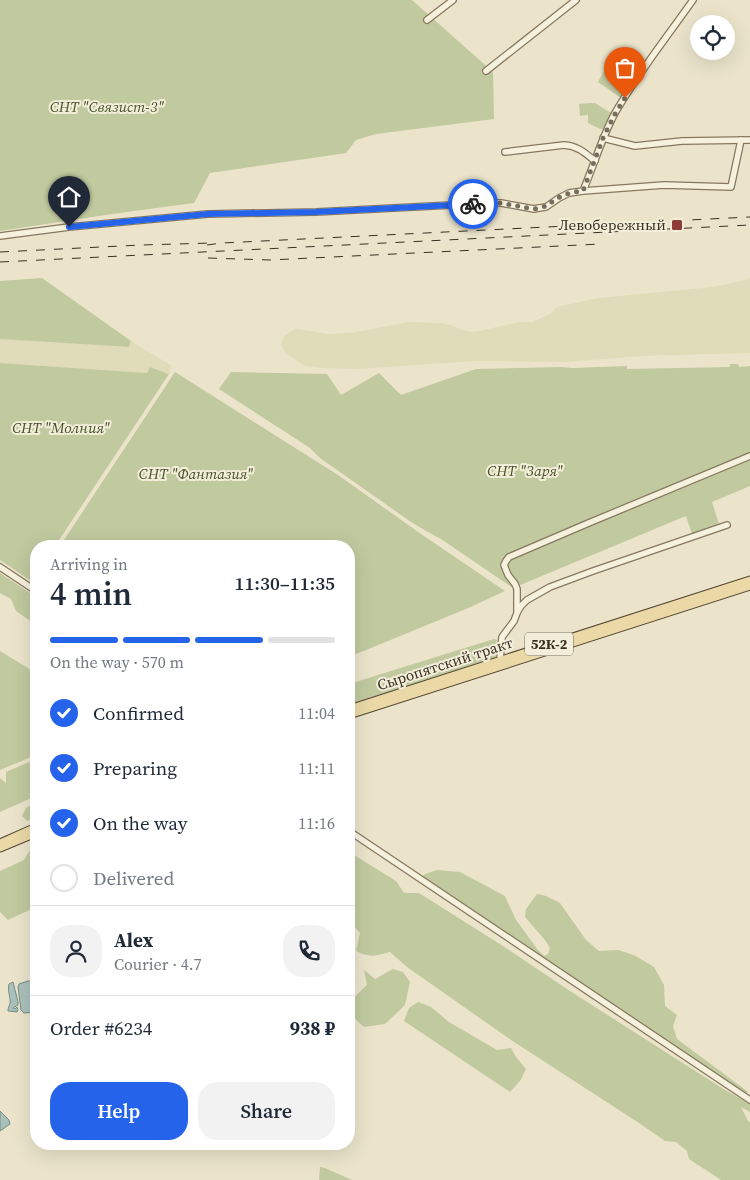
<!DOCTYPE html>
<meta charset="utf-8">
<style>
body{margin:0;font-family:"Source Serif 4",serif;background:#f2f2f3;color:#1f2937;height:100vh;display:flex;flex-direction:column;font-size:19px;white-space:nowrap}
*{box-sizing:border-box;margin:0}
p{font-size:16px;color:#747a83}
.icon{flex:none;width:28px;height:28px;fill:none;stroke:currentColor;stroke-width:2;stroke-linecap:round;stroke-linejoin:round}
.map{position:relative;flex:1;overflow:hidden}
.sheet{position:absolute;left:30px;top:540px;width:325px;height:610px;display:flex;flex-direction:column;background:#fff;border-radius:20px;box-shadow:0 5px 20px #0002}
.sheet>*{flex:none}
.tools{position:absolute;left:690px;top:15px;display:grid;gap:10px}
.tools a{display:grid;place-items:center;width:45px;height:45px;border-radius:50%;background:#fff;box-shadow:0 5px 20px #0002;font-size:25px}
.pin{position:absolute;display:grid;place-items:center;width:42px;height:42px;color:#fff;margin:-51px -21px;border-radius:50% 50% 50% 0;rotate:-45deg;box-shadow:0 0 5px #0007}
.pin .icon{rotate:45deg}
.courier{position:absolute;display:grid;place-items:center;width:50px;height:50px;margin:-25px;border:4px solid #2563eb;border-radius:50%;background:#fff;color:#222;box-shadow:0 1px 6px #0007}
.summary em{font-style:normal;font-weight:600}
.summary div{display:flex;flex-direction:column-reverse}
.summary{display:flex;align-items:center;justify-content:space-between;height:85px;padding:0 20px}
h1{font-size:32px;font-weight:600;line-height:38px}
.bar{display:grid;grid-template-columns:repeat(4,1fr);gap:8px 5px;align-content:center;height:60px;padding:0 20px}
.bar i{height:6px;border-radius:4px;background:#e0e1e3}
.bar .active{background:#2563eb}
.bar p{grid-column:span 4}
.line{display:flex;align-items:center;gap:12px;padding:0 20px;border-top:1px solid #e0e1e3}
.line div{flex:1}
.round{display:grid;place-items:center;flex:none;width:52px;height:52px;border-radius:20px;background:#f2f2f3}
ol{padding:0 20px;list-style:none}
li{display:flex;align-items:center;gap:15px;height:55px}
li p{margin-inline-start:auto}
li .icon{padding:5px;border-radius:50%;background:#2563eb;color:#fff;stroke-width:4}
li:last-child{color:#747a83}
li i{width:28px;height:28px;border:2px solid #e0e1e3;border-radius:50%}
.action{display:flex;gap:10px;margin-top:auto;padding:10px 20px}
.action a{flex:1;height:58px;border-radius:20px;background:#2563eb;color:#fff;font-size:20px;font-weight:600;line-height:58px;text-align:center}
.action a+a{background:#f2f2f3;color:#1f2937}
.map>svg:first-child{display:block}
.farmland{fill:#e0dcb9}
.green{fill:#c1c99f}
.water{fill:#abc0bb;stroke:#728e89}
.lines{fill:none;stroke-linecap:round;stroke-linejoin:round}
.minor-casing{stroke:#877760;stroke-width:8}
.major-casing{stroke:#554634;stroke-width:9}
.minor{stroke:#f6f1dd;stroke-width:5.5}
.major{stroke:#ead9a7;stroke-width:7}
.rail{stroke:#392f22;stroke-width:1;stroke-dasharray:9 9;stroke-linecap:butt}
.done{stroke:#776e5d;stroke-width:5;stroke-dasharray:0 9}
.route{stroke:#2563eb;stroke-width:6}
.poi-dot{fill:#903b35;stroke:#f3eeda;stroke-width:2}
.labels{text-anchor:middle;stroke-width:4;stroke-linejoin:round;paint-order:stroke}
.shield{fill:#f3eeda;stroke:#716859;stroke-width:1}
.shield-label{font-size:14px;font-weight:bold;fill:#392f22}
.park-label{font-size:15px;font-style:italic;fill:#46532b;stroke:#f3eeda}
.poi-label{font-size:15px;fill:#392f22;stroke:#f3eeda;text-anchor:end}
.street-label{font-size:15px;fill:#392f22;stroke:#f3eeda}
</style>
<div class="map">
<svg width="750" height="1180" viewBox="0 0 750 1180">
<rect width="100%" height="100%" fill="#ebe4cb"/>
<g class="farmland">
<path d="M750,277V353L642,356L567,362L476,361L357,369L321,368L305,366L286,354L281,344L284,336L295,329L312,331L326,334L351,333L408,322L441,323L454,326L462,330L475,332L519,322H532L550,314L557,307L598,298L713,287L745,280Z"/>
<path d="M0,339L129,347L131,341L172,366L169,374L150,367L147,373L0,363Z"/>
</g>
<g class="green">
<path d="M0,0H412L493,72L494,119L376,134L356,140L346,153L210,173L194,203L112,214L0,231Z"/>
<path d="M622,52H624L639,62L641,68L621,98L598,82L611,58L614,60Z"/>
<path d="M590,103H595L611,113L603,129H600L588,123V115L580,116L579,104Z"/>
<path d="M42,278L131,341L129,347L0,339V281Z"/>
<path d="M0,363L147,373L150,367L169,374L55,546H36V574L31,581L0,560Z"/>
<path d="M730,364H738L739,367L750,366V486L712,502L719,524L692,534L686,516L513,588L441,539L426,531L411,522L320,458L310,448L219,389L231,372L327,374L341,395L379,373L401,395L476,369L561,367L573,368L627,366V369L730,367Z"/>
<path d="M175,372L338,475L421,534L505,591L466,609L349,657V546H60Z"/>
<path d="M0,573L36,597V625L16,611L11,599L0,593Z"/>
<path d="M494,639L497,640L496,647L498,654L495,658L349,705V684Z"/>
<path d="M0,651L36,673V755L0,770Z"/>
<path d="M36,759V796L0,812V778L6,783V772Z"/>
<path d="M36,802V817L27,821L22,816L26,808Z"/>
<path d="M36,846V907L8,920L0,912V871L24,860L32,847Z"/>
<path d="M349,852L396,881L404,893H419L503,946L570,991L725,1090L750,1104V1112L741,1107L748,1121L750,1122V1180H721L689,1159L687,1151L676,1142L665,1141L639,1123L511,1040L407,967L390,952C375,956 371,958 356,951L360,933L349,920Z"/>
<path d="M437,870L460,872L505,896L516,920L538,950L544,956L548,954L550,948L545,940L525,917L526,909L537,894L546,896L560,903L586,940L599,951L618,950L634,955L654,967L664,985L665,1006L677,1015L673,1026L677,1039L747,1091L749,1099L420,879L425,874Z"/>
<path d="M393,969L403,972L410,982L405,1005L385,1024L364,1027L353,1017L349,1002L367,985L364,970L375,979Z"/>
<path d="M418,1002L431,1007L449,1022L497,1050L511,1048L516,1057L526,1069L520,1081L510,1092L404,1021L409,1008Z"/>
<path d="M320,1167L325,1168L352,1180H319Z"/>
</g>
<g class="water">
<path d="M28,981H34L36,985V1012L24,1013L21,1010L18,987L19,984Z"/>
<path d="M13,982L18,1002V1005L13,1008L15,1009L17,1007L18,1010L17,1012L8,1011C8,1008 9,1006 10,1004C11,996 7,992 9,984Z"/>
<path d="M0,1111L9,1120L10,1124L0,1131Z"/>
</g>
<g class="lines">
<defs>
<g id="minor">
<path d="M427,20L453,0"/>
<path d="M486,71L576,0"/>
<path d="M603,138L635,146L682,141L750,140"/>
<path d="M505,152L564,145C578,146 585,153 595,161"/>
<path d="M583,191L664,185L731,187L741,140"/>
<path d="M0,236L69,227L208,214L316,212L491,203H501L534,209L539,208L546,207L559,198L569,193L583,191C594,165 602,137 615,113C638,73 667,37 693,0"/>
<path d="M0,567L36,591"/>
<path d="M518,611L521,606L527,600L550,587L593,571L727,525"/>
<path d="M500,660L502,637L514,621L517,613V589L515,584L508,575L504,565L506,561L509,557L591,522L750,456"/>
<path d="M349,831L750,1100"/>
</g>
<g id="major">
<path d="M349,709L750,580"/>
<path d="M349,715L750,586"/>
<path d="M0,843L36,827"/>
<path d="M0,848L36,833"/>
</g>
</defs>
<use href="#minor" class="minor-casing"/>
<use href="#major" class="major-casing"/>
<use href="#minor" class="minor"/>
<use href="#major" class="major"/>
<g class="rail">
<path d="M207,245L222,243L750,217"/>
<path d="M0,252L141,245L212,243"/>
<path d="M208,258L270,260L601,244"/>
<path d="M0,262L750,225"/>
</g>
</g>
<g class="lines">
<path class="done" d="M473,204L501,203L534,209C547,208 550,202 560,197C567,193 575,192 583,191L603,138L616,112L625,98"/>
<path class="route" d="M69,227L208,214L316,212L473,204"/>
</g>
<rect class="poi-dot" x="671" y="219" width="12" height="12" rx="2.5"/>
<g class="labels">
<rect class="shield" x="525" y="632.5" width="48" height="23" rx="4"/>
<g class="shield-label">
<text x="549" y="649">52К-2</text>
</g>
<g class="park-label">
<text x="107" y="112">СНТ "Связист-3"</text>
<text x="61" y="433">СНТ "Молния"</text>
<text x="525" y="476">СНТ "Заря"</text>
<text x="196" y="479">СНТ "Фантазия"</text>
</g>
<g class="poi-label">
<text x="666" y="230">Левобережный</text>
</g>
<g class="street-label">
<text transform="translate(445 664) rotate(-18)" y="5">Сыропятский тракт</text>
</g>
</g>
</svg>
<div class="tools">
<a><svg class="icon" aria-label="locate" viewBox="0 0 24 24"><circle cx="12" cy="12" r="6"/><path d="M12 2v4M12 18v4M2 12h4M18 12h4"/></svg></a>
</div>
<div class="pin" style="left:625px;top:98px;background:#ea580c"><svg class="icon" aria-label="bag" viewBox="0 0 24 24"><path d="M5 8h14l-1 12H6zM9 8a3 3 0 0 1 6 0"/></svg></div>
<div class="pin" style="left:69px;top:227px;background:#1f2937"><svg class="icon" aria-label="home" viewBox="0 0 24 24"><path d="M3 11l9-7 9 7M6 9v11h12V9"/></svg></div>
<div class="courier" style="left:473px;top:204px"><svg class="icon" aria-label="bike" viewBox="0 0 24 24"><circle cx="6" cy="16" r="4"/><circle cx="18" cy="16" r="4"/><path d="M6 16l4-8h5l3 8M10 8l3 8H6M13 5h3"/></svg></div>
<section class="sheet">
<div class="summary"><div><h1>4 min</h1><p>Arriving in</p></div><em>11:30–11:35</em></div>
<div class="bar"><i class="active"></i><i class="active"></i><i class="active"></i><i></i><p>On the way · 570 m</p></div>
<ol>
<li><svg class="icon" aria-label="check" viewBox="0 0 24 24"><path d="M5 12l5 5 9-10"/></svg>Confirmed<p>11:04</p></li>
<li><svg class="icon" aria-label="check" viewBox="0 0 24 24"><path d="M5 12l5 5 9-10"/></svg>Preparing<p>11:11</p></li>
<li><svg class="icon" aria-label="check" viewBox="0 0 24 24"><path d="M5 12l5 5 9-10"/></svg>On the way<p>11:16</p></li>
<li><i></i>Delivered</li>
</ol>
<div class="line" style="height:90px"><a class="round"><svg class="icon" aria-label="person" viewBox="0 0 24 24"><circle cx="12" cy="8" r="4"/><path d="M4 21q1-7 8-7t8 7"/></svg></a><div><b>Alex</b><p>Courier · 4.7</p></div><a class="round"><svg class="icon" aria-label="phone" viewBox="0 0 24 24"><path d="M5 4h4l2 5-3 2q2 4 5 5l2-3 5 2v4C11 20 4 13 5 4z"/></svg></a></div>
<div class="line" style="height:65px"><div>Order #6234</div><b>938 ₽</b></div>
<div class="action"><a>Help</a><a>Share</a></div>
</section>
</div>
